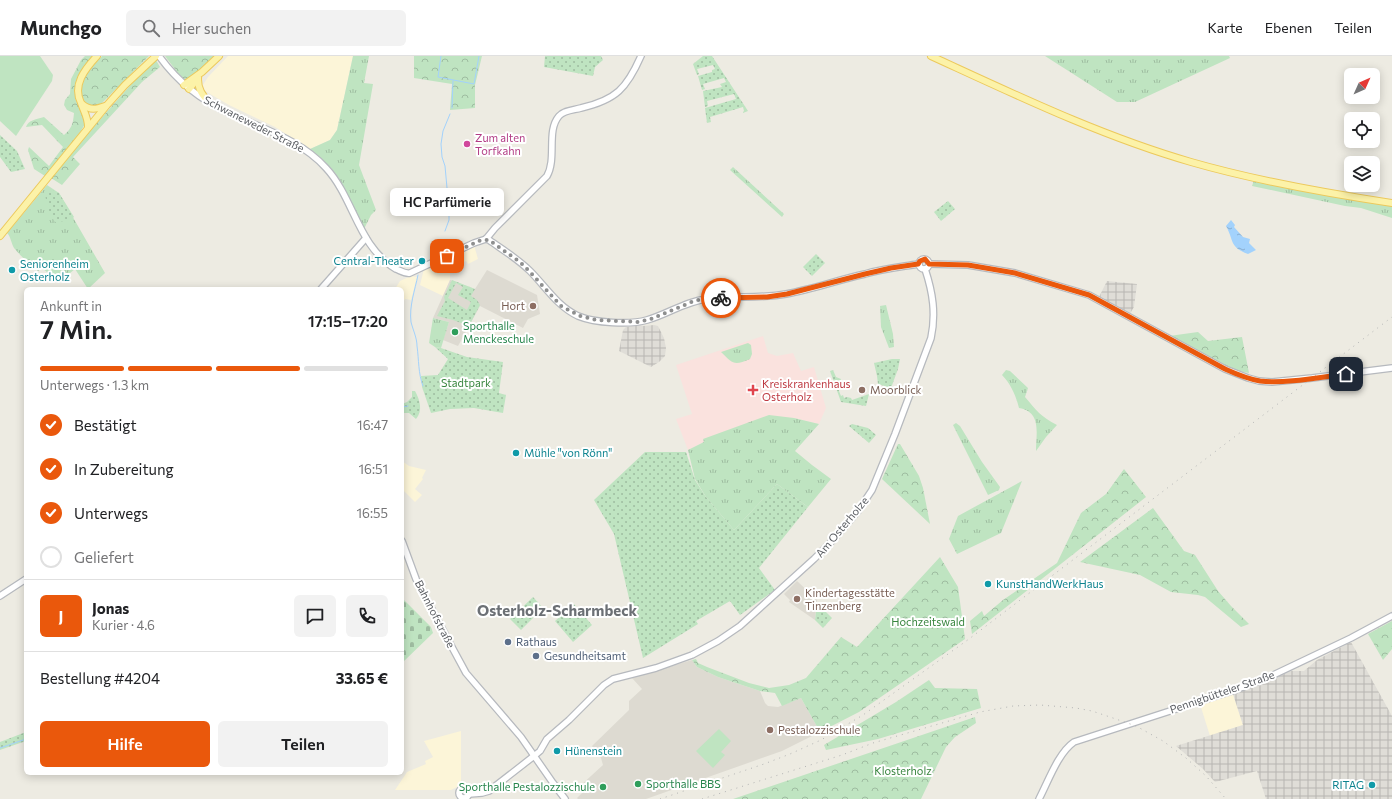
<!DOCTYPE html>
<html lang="de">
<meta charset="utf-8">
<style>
body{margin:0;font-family:Commissioner,sans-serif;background:#f2f2f2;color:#202124;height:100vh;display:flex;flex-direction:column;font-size:15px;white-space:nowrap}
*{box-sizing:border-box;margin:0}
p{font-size:13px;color:#757577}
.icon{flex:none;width:22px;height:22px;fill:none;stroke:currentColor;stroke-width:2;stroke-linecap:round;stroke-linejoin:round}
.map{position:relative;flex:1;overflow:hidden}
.details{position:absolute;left:24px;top:231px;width:380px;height:488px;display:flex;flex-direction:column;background:#fff;border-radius:6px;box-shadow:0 2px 10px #0003}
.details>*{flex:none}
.needle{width:26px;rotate:45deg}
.controls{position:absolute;left:1344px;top:12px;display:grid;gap:8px}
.controls a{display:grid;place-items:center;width:36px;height:36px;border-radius:6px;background:#fff;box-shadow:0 2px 10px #0003;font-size:20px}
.pin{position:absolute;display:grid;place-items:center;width:34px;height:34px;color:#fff;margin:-17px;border-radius:8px;box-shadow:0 2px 6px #0006}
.courier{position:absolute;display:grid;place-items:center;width:40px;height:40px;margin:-20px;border:3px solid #ea580c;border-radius:50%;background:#fff;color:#222;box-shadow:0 1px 5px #0007}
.bubble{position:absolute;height:28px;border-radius:6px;background:#fff;box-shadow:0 2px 10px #0003;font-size:13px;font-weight:600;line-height:28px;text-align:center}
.summary em{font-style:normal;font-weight:600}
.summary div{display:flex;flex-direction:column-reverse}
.summary{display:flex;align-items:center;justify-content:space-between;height:68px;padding:0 16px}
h1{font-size:26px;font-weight:600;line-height:30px}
.bar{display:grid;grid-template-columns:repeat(4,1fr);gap:6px 4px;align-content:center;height:48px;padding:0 16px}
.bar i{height:5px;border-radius:3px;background:#e0e0e0}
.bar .current{background:#ea580c}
.bar p{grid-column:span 4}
.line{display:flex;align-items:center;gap:10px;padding:0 16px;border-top:1px solid #e0e0e0}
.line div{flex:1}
.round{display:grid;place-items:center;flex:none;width:42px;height:42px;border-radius:6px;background:#f2f2f2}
ol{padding:0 16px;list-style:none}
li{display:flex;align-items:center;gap:12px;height:44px}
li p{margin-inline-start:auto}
li .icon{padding:4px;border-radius:50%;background:#ea580c;color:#fff;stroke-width:4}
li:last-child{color:#757577}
li i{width:22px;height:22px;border:2px solid #e0e0e0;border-radius:50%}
.button{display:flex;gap:8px;margin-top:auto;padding:8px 16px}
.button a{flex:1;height:46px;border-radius:6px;background:#ea580c;color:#fff;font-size:16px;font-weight:600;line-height:46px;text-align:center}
.button a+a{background:#f2f2f2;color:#202124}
header{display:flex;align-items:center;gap:24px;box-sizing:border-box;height:56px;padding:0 20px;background:#fff;border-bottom:1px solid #e0e0e0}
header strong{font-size:19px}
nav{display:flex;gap:22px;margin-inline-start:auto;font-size:14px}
.search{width:280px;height:36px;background:#f2f2f2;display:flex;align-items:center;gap:10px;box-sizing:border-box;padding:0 14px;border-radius:6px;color:#757577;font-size:15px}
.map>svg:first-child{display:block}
.commercial{fill:#fcf5d8}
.industrial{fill:url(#industrial-grid)}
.education{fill:#dddad1}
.medical{fill:#fae2de}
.grass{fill:url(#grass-tufts)}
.forest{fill:url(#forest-crowns)}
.cemetery{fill:url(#cemetery-stones)}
.park{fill:url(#park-dots);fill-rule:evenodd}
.pitch{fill:#bfe4c1}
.water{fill:url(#water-ripples)}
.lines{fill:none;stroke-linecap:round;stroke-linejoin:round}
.stream{stroke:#a3d2fc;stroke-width:1}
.secondary-casing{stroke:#b6b9be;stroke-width:8}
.primary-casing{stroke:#ecc95c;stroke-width:8}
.secondary{stroke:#fff;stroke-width:5.5}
.primary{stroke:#fcf2a8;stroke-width:6}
.rail{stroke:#b3b4b4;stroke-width:1;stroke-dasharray:1 5;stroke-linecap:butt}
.done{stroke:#8e8f8f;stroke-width:4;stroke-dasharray:0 7.2}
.route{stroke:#ea580c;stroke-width:5}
.hotel-dot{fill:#d1479c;stroke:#fff;stroke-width:1.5}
.culture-dot{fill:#0f9aa8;stroke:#fff;stroke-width:1.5}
.education-dot{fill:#8d6e63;stroke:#fff;stroke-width:1.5}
.leisure-dot{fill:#2e9e5b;stroke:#fff;stroke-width:1.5}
.health-dot{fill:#e0444e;stroke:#fff;stroke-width:1.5}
.service-dot{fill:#5c6f8a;stroke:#fff;stroke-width:1.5}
.labels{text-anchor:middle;stroke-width:4;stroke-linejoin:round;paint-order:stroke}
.street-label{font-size:11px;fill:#5b5e63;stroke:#fff}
.hotel-label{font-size:11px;fill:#b23c85;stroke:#fff;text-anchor:start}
.culture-label{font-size:11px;fill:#0d838f;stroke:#fff;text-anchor:start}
.education-label{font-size:11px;fill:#785e54;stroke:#fff;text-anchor:start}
.leisure-label{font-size:11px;fill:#27864d;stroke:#fff;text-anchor:start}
.park-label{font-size:11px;fill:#38853e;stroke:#fff}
.health-label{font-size:11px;fill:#be3a42;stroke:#fff;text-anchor:start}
.service-label{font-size:11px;fill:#4e5e75;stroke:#fff;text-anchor:start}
.district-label{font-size:15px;font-weight:bold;fill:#6c7075;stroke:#fff}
</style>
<header>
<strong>Munchgo</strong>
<div class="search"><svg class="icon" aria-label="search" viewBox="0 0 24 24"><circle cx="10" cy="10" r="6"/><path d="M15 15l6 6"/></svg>Hier suchen</div>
<nav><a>Karte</a><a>Ebenen</a><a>Teilen</a></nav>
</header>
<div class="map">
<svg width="1392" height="743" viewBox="0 0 1392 743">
<defs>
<pattern id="industrial-grid" width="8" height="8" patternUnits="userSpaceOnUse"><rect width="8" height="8" fill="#dfddd7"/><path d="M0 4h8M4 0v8" fill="none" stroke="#b8b6b2"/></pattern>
<pattern id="grass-tufts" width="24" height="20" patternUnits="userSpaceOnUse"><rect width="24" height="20" fill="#bfe4c1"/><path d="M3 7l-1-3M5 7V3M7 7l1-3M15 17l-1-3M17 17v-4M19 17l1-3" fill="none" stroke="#9ebca0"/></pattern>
<pattern id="forest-crowns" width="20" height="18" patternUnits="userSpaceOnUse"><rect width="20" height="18" fill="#bfe4c1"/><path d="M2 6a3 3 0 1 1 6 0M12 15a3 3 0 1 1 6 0" fill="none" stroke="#9ebca0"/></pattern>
<pattern id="cemetery-stones" width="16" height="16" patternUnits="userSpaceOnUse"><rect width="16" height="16" fill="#bfe4c1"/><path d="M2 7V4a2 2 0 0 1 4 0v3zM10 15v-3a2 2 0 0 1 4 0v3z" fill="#9ebca0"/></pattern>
<pattern id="park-dots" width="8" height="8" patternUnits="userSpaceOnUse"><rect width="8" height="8" fill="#bfe4c1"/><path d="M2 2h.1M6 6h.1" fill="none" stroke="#9ebca0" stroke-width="1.8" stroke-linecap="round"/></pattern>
<pattern id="water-ripples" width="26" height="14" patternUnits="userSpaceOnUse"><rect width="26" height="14" fill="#a3d2fc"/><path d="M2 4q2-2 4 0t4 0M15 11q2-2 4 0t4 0" fill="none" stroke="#88aed0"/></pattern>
</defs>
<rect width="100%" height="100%" fill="#edebe2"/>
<g class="commercial">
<path d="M228,0H353L337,74L330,84L310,93L275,71L229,49L205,35L203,29L208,21Z"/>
<path d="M474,189L478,203L468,208L466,205L450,213V224L443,240L420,229L424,213Z"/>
<path d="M411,220L417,221L411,244L405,243L402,248V233H395L400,225Z"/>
<path d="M402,405L409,410L426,414L422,422L423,423L415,433L422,439L415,446L402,433Z"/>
<path d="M1233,638L1243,669L1210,680L1200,648Z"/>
<path d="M461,675V729L451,734H395L407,716L426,708L425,705L433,701L424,685Z"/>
</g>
<g class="industrial">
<path d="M1107,225L1137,228L1134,251L1128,261L1098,243Z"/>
<path d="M640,269L643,270L654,269L658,270L664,282L666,292L665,300L659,306L651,311L619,295L623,274L626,271Z"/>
<path d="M1351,586L1392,660V743H1266L1257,715L1215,726L1203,713L1176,690L1243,669L1233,638L1259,629L1291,615H1304L1317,604Z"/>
</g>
<g class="education">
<path d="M487,214L537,239L540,258L528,263L523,272L480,250L458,290L443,284L449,266L433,262L450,224L475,233Z"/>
<path d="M797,525L817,544L815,564L789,546L790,544L784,538Z"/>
<path d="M692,604L697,611L718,621L760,635L765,647L768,650L778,651L801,642L820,676L782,695L646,743H578L577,742L584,735L580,730L603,709L601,702L592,690L629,654V645L642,633L632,622Z"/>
</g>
<path class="medical" d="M763,280L768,297L777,300L793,297L801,315L814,311L826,352L819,368L794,362L703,383L704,386L688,394L676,363L692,358L676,309Z"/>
<g class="grass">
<path d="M353,0H369L364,27L373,28L359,109L376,154L371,159L364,173C355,159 350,142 342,128C334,113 323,103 310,93L330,84L337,74Z"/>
<path d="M1045,0H1229L1230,2L1135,46H1117Z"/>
<path d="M733,111L784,158L782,161L730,114Z"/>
<path d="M1254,124L1392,150V162L1361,152L1345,150L1252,130Z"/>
<path d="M47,129L59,137L105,217L88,233L75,213L59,226L42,212L38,215C30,208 21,201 14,192C11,187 11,181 7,177Z"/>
<path d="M886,249L893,278L894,291L889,292L881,271L880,250Z"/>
<path d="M433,262L449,266L441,292L435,291L429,287Z"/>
<path d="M748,287L751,289L752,298L750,303C734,310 733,308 721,296Z"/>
<path d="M1006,314L1010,315L1028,332L1025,341C1036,354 1041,361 1057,369L1046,381L1036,395C1036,377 1042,356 1019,352C1016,340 1011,328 1002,319Z"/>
<path d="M769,359L794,362L819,368L795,395L812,409L831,423L808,451L777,428L734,474L706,441L695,423L688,394L704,386L703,383Z"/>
<path d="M956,367L960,370L982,406L1000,431L999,434L988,439L953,369Z"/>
<path d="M1022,425L1001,477L957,498L949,483L958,460Z"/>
</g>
<g class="forest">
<path d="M85,0H93C82,13 70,29 77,47C79,53 83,58 86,64C83,78 55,107 45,120L34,113L28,94L29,91L49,110L63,91L42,69L26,71C28,64 37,63 44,61L64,79C72,72 73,68 74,57L67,54L64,49L65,44L70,38L71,23L81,4Z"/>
<path d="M102,0H149L102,47C84,57 77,36 84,22C88,14 96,7 102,0Z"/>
<path d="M165,0H214L194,19L185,24L177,16Z"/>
<path d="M414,0H482L475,29V52L450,54L452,28L414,22Z"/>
<path d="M156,4L160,11L142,26L73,101L80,108L62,129L51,122L88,77L135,24Z"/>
<path d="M1198,276L1208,285L1242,281L1249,317C1220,312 1195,294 1169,280Z"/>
<path d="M898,388H900L919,420L923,432L930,468L882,423Z"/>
<path d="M1124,413L1146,441L972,578L970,565L982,555L984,560L1003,544L1057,507L1081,457L1106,438Z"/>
<path d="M1153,452L1184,495L1195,499L1218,535L1231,550L1249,568L1241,571L1205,541L1198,539L1171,536L1140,519L1080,506Z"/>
<path d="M940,501L958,531L965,583L859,656L820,676L801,642L782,650L775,637L760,635L718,621L697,611L692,604L696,603L698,607L707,611L749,627L769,632L789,629L806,622L841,581L857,591Z"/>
<path d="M1392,565V593L1383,604L1368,578Z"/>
<path d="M929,624L935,632L977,633L981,652L878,683L826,694L824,689L896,646Z"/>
<path d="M975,661L976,667L955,681L946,691L921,743H733Z"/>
</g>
<path class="cemetery" d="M402,542L431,571L433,577L402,607Z"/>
<g class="park">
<path d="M545,0H601L603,4L595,11L593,20L544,11Z"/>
<path d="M703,0H712L748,55L743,57V56L744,55L743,51L710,61L711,66L707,67L705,52L736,43L734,38L707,45L708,50L705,51L703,35L722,31L720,28L726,26L724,22L703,28L705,33L702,34L698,20L712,16V14L715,13L713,9L697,13L699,18L697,19L693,8Z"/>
<path d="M0,79L17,95L25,113L11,116L0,101Z"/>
<path d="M49,133L59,137L74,161L65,165L55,166L48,155L45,138Z"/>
<path d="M948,145L955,153L941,165L934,156Z"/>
<path d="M816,198L825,207L812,220L803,211Z"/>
<path d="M452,224L475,233L471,240L477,244L480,249L469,270L453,264L437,260L445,245L444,241ZM456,227L463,231L458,239L471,246L467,254L448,242Z"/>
<path d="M435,291L441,292L467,301L503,306L499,337L506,339L503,357L474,352L450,353L431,357L422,331L421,320L438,319L448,303Z"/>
<path d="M892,303H900L898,313L891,332L878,328L877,320L874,307Z"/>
<path d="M833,314L836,321L841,323L838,330L840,331L839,335L841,340L843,339L844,342L847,341L851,342L852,344L869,338L866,350L841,346L830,315Z"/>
<path d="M412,335H415C420,344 423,355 416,363L409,357H402V348L407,346L412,341Z"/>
<path d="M852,368L868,372L876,379L869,387L849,370Z"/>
<path d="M645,396H686L695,424L706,441L734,474L777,428L808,451L759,512L775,534L740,559L730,545L696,565L698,568L643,602L614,478L594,444Z"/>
<path d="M533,541L543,552L521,574L510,563Z"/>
<path d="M817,547L832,562L823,572L815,564Z"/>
<path d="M574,548L592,569L573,586L555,565Z"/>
<path d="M26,676V685L0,694V686Z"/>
</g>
<g class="pitch">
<path d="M0,0H40L53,19L52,25L16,80L0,65Z"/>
<path d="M719,673L731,685L721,696L725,699L713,712L696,695Z"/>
</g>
<path class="water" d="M1231,164L1235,169L1234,171L1243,181L1250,183L1249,187L1256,194L1248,198C1229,191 1234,184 1226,170Z"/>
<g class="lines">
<g class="stream">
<path d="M441,0L438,21L474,28L479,0"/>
<path d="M452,52L453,25"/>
<path d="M445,175L449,164V154L445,110L442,101L441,88L443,75L450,58"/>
<path d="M418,219C415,234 409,250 411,266C413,274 417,282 417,290C419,304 418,317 423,330"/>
<path d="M402,351L408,350"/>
<path d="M0,692L26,683"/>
</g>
<defs>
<g id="secondary">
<path d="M159,0C177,25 200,44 229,57C262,73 300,83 326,112C354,142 358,191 396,213C401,215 405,218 410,217L474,187L486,183"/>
<path d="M486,183L489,184C503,194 518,203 530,215C546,231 557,250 578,260C595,267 630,269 647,264C668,258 686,245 707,243C733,239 759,243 786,238C812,233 838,224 865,218C882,213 900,211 918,208"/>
<path d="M486,183L495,172L547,120C557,102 546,75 559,60C564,54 574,54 581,52C616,44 627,32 641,0"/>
<circle cx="924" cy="208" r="5"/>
<path d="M929,208L968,209L1015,217L1089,239L1225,313L1248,322L1259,325L1272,326L1312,322L1392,312"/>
<path d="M321,233L366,182"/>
<path d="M402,485L416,523L453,593L466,617L521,681L553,727L565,743"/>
<path d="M0,540L26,523"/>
<circle cx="464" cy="737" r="5"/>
<path d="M469,738L482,737L489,735L534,700L540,695L547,683L569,664L604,629L613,623L656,612L692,599L718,585L740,570L814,503L835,482L858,455L872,434L895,378L931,282C936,258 933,237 925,213"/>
<path d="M1039,743C1048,726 1058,697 1074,686L1235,634L1267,622L1351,582L1392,560"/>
</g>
<g id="primary">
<path d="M931,0C1016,39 1101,80 1191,106C1257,125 1325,137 1392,147"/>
<path d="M198,23C198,33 202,39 209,46"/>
<path d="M184,29L202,16L219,0"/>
<path d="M189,33L198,22"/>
<path d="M82,48C90,55 97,53 105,50"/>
<path d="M88,71C88,61 84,56 81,47C72,29 85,13 97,0"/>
<path d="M0,180L107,49L125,29L156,0"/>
</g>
</defs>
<use href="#secondary" class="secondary-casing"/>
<use href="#primary" class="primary-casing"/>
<use href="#secondary" class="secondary"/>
<use href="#primary" class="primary"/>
<g class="rail">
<path d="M660,743L764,708L790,698L821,684L863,659L969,583L1392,261"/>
<path d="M702,743L842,699L873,687L980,656L1013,650L1040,649L1076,652L1092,655L1110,661L1136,670L1163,685L1186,702L1206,720L1226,743"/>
</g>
</g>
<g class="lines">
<path class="done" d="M447,200L481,184H489L520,206L530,216L561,250L580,260L597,264L638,266L651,263L694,245L708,242H721"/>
<path class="route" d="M721,242L767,241L787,238L865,218L891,212L918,208L920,205L925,203L929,208L968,209L1015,217L1089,239L1225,313C1236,318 1248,323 1260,325C1285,328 1321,321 1346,318"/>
</g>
<circle class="hotel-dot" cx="467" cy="88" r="4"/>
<g class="culture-dot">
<circle cx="422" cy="205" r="4"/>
<circle cx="12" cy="214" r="4"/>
<circle cx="516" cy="397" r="4"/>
<circle cx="988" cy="528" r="4"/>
<circle cx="557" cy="695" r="4"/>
<circle cx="1372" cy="729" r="4"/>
</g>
<g class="education-dot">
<circle cx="533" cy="250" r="4"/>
<circle cx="862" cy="334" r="4"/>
<circle cx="797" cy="543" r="4"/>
<circle cx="770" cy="674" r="4"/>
</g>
<g class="leisure-dot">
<circle cx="455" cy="276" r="4"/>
<circle cx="638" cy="728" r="4"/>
<circle cx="603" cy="731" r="4"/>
</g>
<path class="health-dot" d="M751 328h4v4h4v4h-4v4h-4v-4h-4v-4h4z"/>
<g class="service-dot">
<circle cx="508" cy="586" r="4"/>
<circle cx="536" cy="600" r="4"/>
</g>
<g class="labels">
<g class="street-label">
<text transform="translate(254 68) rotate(27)" y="4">Schwaneweder Straße</text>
<text transform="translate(842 471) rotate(-50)" y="4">Am Osterholze</text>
<text transform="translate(435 558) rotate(63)" y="4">Bahnhofstraße</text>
<text transform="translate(1222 636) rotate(-19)" y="4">Pennigbütteler Straße</text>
</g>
<g class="hotel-label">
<text x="475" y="86">Zum alten<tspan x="475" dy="13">Torfkahn</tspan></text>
</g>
<g class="culture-label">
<text x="414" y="209" text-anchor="end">Central-Theater</text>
<text x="20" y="212">Seniorenheim<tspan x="20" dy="13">Osterholz</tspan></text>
<text x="524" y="401">Mühle "von Rönn"</text>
<text x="996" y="532">KunstHandWerkHaus</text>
<text x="565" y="699">Hünenstein</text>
<text x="1364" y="733" text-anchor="end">RITAG</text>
</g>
<g class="education-label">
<text x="525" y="254" text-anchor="end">Hort</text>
<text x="870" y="338">Moorblick</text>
<text x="805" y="541">Kindertagesstätte<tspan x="805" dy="13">Tinzenberg</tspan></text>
<text x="778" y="678">Pestalozzischule</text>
</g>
<g class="leisure-label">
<text x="463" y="274">Sporthalle<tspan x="463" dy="13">Menckeschule</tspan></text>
<text x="646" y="732">Sporthalle BBS</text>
<text x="595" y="735" text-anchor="end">Sporthalle Pestalozzischule</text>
</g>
<g class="park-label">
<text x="466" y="331">Stadtpark</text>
<text x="928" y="570">Hochzeitswald</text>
<text x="903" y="719">Klosterholz</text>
</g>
<g class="health-label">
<text x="762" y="332">Kreiskrankenhaus<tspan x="762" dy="13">Osterholz</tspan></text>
</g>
<g class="service-label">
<text x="516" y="590">Rathaus</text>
<text x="544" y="604">Gesundheitsamt</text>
</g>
<g class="district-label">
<text x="557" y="560">Osterholz-Scharmbeck</text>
</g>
</g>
</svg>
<div class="controls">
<a><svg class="needle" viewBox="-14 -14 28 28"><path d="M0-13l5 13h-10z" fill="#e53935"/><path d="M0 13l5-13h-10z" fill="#757577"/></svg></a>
<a><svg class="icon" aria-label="locate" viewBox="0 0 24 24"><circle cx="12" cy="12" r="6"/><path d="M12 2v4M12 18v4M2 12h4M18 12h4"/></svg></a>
<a><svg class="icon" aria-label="layers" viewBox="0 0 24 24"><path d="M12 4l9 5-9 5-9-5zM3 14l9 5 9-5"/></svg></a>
</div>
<div class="pin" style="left:447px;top:200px;background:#ea580c"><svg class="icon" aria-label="bag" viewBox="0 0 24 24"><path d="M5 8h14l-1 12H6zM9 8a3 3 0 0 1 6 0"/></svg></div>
<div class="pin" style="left:1346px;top:318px;background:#1f2937"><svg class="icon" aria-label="home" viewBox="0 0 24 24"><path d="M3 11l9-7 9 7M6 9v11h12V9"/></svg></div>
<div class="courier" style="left:721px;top:242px"><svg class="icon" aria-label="bike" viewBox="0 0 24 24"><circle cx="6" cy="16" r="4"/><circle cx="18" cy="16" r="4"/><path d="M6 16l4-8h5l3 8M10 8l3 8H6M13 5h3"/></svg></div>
<div class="bubble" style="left:390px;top:132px;width:114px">HC Parfümerie</div>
<section class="details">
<div class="summary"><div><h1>7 Min.</h1><p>Ankunft in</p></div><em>17:15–17:20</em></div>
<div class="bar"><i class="current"></i><i class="current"></i><i class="current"></i><i></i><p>Unterwegs · 1.3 km</p></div>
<ol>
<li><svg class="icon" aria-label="check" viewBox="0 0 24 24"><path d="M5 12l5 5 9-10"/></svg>Bestätigt<p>16:47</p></li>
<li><svg class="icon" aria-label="check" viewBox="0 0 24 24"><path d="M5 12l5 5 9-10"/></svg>In Zubereitung<p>16:51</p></li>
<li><svg class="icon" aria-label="check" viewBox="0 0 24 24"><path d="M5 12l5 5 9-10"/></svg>Unterwegs<p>16:55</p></li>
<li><i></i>Geliefert</li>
</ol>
<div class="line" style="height:72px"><b class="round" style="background:#ea580c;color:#fff">J</b><div><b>Jonas</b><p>Kurier · 4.6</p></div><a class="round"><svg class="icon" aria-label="chat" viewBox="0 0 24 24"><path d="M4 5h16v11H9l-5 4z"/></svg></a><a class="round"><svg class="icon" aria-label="phone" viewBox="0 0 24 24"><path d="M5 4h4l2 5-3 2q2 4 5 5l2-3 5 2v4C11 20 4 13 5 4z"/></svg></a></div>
<div class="line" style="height:52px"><div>Bestellung #4204</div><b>33.65 €</b></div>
<div class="button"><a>Hilfe</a><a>Teilen</a></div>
</section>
</div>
